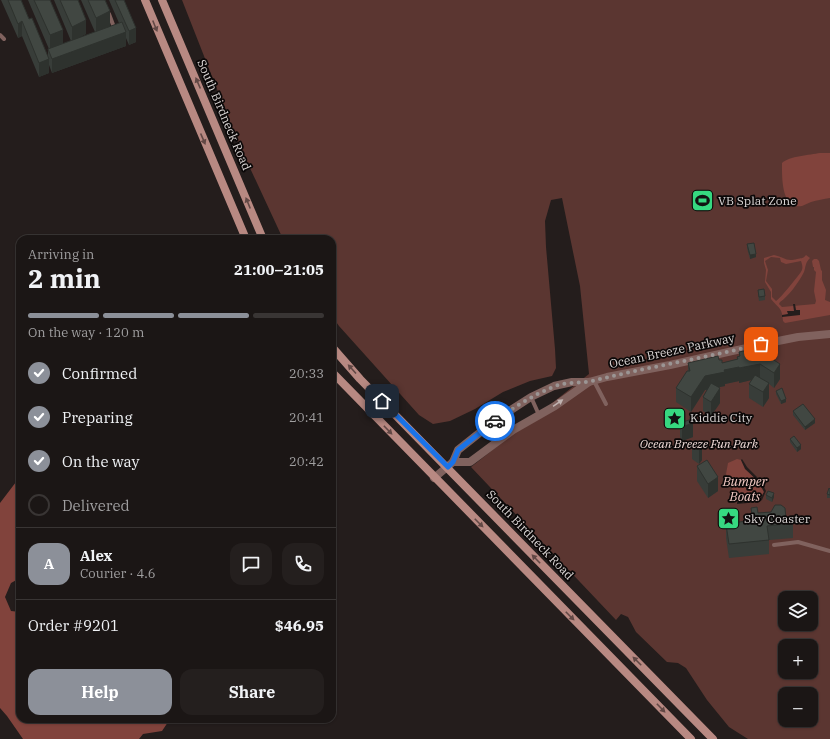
<!DOCTYPE html>
<meta charset="utf-8">
<style>
body{margin:0;font-family:"IBM Plex Serif",serif;background:#241f1e;color:#f1f3f6;height:100vh;display:flex;flex-direction:column;font-size:15px;white-space:nowrap}
*{box-sizing:border-box;margin:0}
p{font-size:13px;color:#a09fa0}
.icon{flex:none;width:22px;height:22px;fill:none;stroke:currentColor;stroke-width:2;stroke-linecap:round;stroke-linejoin:round}
.map{position:relative;flex:1;overflow:hidden}
.drawer{position:absolute;left:16px;top:235px;width:320px;height:488px;display:flex;flex-direction:column;background:#1b1615;border-radius:12px;box-shadow:0 1px 3px #0004,0 0 0 1px #393534}
.drawer>*{flex:none}
.buttons{position:absolute;left:778px;top:591px;display:grid;gap:8px}
.buttons a{display:grid;place-items:center;width:40px;height:40px;border-radius:8px;background:#1b1615;box-shadow:0 1px 3px #0004,0 0 0 1px #393534;font-size:20px}
.pin{position:absolute;display:grid;place-items:center;width:34px;height:34px;color:#fff;margin:-17px;border-radius:8px;box-shadow:0 2px 6px #0006}
.courier{position:absolute;display:grid;place-items:center;width:40px;height:40px;margin:-20px;border:3px solid #1a73e8;border-radius:50%;background:#fff;color:#222;box-shadow:0 1px 5px #0007}
.headline em{font-style:normal;font-weight:800}
.headline div{display:flex;flex-direction:column-reverse}
.headline{display:flex;align-items:center;justify-content:space-between;height:68px;padding:0 12px}
h1{font-size:26px;font-weight:800;line-height:30px}
.bar{display:grid;grid-template-columns:repeat(4,1fr);gap:6px 4px;align-content:center;height:48px;padding:0 12px}
.bar i{height:5px;border-radius:3px;background:#393534}
.bar .active{background:#8c9099}
.bar p{grid-column:span 4}
.line{display:flex;align-items:center;gap:10px;padding:0 12px;border-top:1px solid #393534}
.line div{flex:1}
.round{display:grid;place-items:center;flex:none;width:42px;height:42px;border-radius:12px;background:#241f1e}
ol{padding:0 12px;list-style:none}
li{display:flex;align-items:center;gap:12px;height:44px}
li p{margin-inline-start:auto}
li .icon{padding:4px;border-radius:50%;background:#8c9099;color:#fff;stroke-width:4}
li:last-child{color:#a09fa0}
li i{width:22px;height:22px;border:2px solid #393534;border-radius:50%}
.cta{display:flex;gap:8px;margin-top:auto;padding:8px 12px}
.cta a{flex:1;height:46px;border-radius:12px;background:#8c9099;color:#fff;font-size:16px;font-weight:800;line-height:46px;text-align:center}
.cta a+a{background:#241f1e;color:#f1f3f6}
.map>svg:first-child{display:block}
.green{fill:#5b3631;fill-rule:evenodd}
.water{fill:#81433c;fill-rule:evenodd}
.pier{fill:#241d1c}
.lines{fill:none;stroke-linecap:round;stroke-linejoin:round}
.lane{stroke:#80625e;stroke-width:4}
.street{stroke:#80625e;stroke-width:8}
.secondary{stroke:#b88982;stroke-width:8}
.wall{fill:#383d39}
.shaded-wall{fill:#2e322e}
.building{fill:#414742;stroke:#2e322e}
.oneway{fill:#624845}
.oneway2{fill:#c0b3b1}
.done{stroke:#9b9594;stroke-width:4;stroke-dasharray:0 7.2}
.route{stroke:#1a73e8;stroke-width:5}
.labels{text-anchor:middle;stroke-width:3.5;stroke-linejoin:round;paint-order:stroke}
.street-label{font-size:12px;fill:#dbd6d5;stroke:#0b0808}
.poi-label{font-size:12px;fill:#dbd6d5;stroke:#0b0808;text-anchor:start}
.park-label{font-size:12px;font-style:italic;fill:#f1dcd9;stroke:#0b0808}
.water-label{font-size:13px;font-style:italic;fill:#f4cbc5;stroke:#0b0808}
</style>
<div class="map">
<svg width="830" height="739" viewBox="0 0 830 739">
<rect width="100%" height="100%" fill="#241d1c"/>
<path class="green" d="M182,0H830V739H748L729,727L707,700L686,668L678,663L667,662L636,632L628,617L621,614L616,620L471,467L589,374L580,286L562,198L551,200L545,221L546,247L555,349L556,368L552,376L530,381L503,392L475,409L450,421L433,424L419,415L339,326L332,316V239H283L237,140ZM785,598H811V624H785ZM785,646H811V672H785ZM785,694H811V720H785Z"/>
<g class="water">
<path d="M820,153H830V198C824,199 817,200 811,202C808,203 805,205 802,206C781,210 782,177 782,163C789,156 810,155 820,153Z"/>
<path d="M774,255C784,257 786,262 797,259C801,258 803,259 806,255L810,258C805,263 806,266 804,272C799,282 788,297 780,302L779,304L782,307L815,304L816,301L814,291L816,272L814,270V267H813L812,261L814,259H817L819,261L821,270L822,271V280L826,290L825,300L830,302V315L785,323L783,321C782,307 779,309 771,299V292L765,282L766,270L764,263V258ZM771,257L780,258L781,262L786,264L801,261C802,264 803,267 802,270C801,273 779,300 776,301L772,297V289L766,281L768,270L765,261Z"/>
<path d="M737,459L741,460C747,472 758,480 764,492L760,499L758,500L737,502C733,493 731,482 726,474L728,463Z"/>
<path d="M20,481V578L11,583L5,597L11,611L20,612V719H170L162,731L143,734L139,739H23L7,716L0,708V503L16,482Z"/>
</g>
<g class="pier">
<path d="M793,304H795L796,310H800V315L782,317V315L788,314L787,311H794Z"/>
<path d="M742,459L747,467L761,481L766,491L762,500L759,502L737,504V502L758,500L760,499L764,492L759,482L745,469L741,460Z"/>
</g>
<g class="lines">
<g class="lane">
<path d="M109,14L115,30"/>
<path d="M0,35L4,39"/>
<path d="M594,381L606,404"/>
<path d="M531,397L539,415"/>
<path d="M774,545L798,542L830,551"/>
</g>
<g class="street">
<path d="M453,462H470L513,430L555,406L589,382"/>
<path d="M434,478L453,462L458,450L497,419L531,397L554,386L572,382H589L607,377L670,365L773,342L798,337L830,334"/>
</g>
<g class="secondary">
<path d="M145,0L246,239"/>
<path d="M162,0L263,239"/>
<path d="M332,347L360,379L713,739"/>
<path d="M332,372L691,739"/>
</g>
</g>
<g class="wall">
<path d="M1,0H21L29,19L48,57V49H49L28,0H50L63,44L71,41L54,0H78L86,34L73,40L95,32L81,0H105L110,26L100,31L119,23L109,0H124L136,42L129,45L126,38V46L52,73L49,65V73L39,77L22,36L18,38Z"/>
<path d="M747,244L756,257L750,259L747,248Z"/>
<path d="M758,290L765,296V300L759,301L758,294Z"/>
<path d="M739,352L758,354L780,379L774,388L769,384V398L763,407L749,398V384L751,380L739,383V381L725,384V386L718,387L720,403L711,416L703,411V397L707,390H705L691,412L676,402V388L688,371V363L719,360L722,363L737,359V357L739,356Z"/>
<path d="M776,391L786,402L781,404L776,394Z"/>
<path d="M793,411L815,423L805,430L793,415Z"/>
<path d="M680,423L693,437L682,441L680,437Z"/>
<path d="M790,439L801,449L797,452L790,442Z"/>
<path d="M692,444L702,445V460L699,464L692,459Z"/>
<path d="M697,466L718,491L708,498L697,481Z"/>
<path d="M830,489V498H827V494Z"/>
<path d="M766,495L774,497L772,502L766,499Z"/>
<path d="M751,508L758,513L771,512L793,523V538L769,540V554L729,558L726,538V524L751,521Z"/>
</g>
<g class="shaded-wall">
<path d="M110,11V26L96,32V18Z"/>
<path d="M86,20V34L72,41V27Z"/>
<path d="M22,21V36L18,38V24Z"/>
<path d="M136,28V42L129,45V31Z"/>
<path d="M63,30V44L50,50V35Z"/>
<path d="M126,32V46L52,73V59Z"/>
<path d="M49,59V73L39,77V63Z"/>
<path d="M756,254V257L750,259V255Z"/>
<path d="M760,364V378L739,383V368Z"/>
<path d="M780,364V379L774,388V373Z"/>
<path d="M739,367V381L725,384V386L705,390L691,412V397L705,376L724,370Z"/>
<path d="M769,383V398L763,407V392Z"/>
<path d="M720,388V403L711,416V402Z"/>
<path d="M786,399V402L781,404V401Z"/>
<path d="M815,419V423L805,430V427Z"/>
<path d="M693,423V437L682,441V427Z"/>
<path d="M702,445V460L699,464V450Z"/>
<path d="M801,445V449L797,452V448Z"/>
<path d="M718,477V491L708,498V484Z"/>
<path d="M774,493V497L772,502V498Z"/>
</g>
<g class="building">
<path d="M8,0H21L29,19L32,18L49,59L39,63L22,21L18,24Z"/>
<path d="M34,0H50L63,30L50,35Z"/>
<path d="M60,0H78L86,20L72,27Z"/>
<path d="M88,0H105L110,11L96,18Z"/>
<path d="M115,0H124L136,28L129,31Z"/>
<path d="M122,22L126,32L52,59L48,49Z"/>
<path d="M754,243L756,254L750,255L747,244Z"/>
<path d="M764,289L765,296L759,297L758,290Z"/>
<path d="M757,348L758,354L763,353L780,364L774,373L760,364L739,368V367L724,370L725,372L705,376L691,397L676,388L687,371H690L688,363L718,356L719,360H722V363L738,359L737,357L740,356L739,352Z"/>
<path d="M755,375L769,383L763,392L749,384Z"/>
<path d="M711,383L720,388L711,402L703,397Z"/>
<path d="M782,388L786,399L781,401L776,391Z"/>
<path d="M803,404L815,419L805,427L793,411Z"/>
<path d="M692,419L693,423L682,427L680,423Z"/>
<path d="M794,436L801,445L797,448L790,439Z"/>
<path d="M694,441L702,445L699,450L692,444Z"/>
<path d="M707,460L718,477L708,484L697,466Z"/>
<path d="M829,488L830,489V495L827,494Z"/>
<path d="M768,491L774,493L772,498L766,495Z"/>
<path d="M775,505H781L785,508L786,519L793,518V523L767,526L769,540L729,544L726,524L753,520L751,508L757,507L758,513L771,512Z"/>
</g>
<defs><path id="oneway-solid" d="M-6-.8H1V-3.2L6.5 0L1 3.2V.8H-6Z"/></defs>
<g class="oneway">
<use href="#oneway-solid" transform="translate(155 26) rotate(68)"/>
<use href="#oneway-solid" transform="translate(198 83) rotate(-113)"/>
<use href="#oneway-solid" transform="translate(203 139) rotate(67)"/>
<use href="#oneway-solid" transform="translate(248 203) rotate(-112)"/>
<use href="#oneway-solid" transform="translate(352 369) rotate(-132)"/>
<use href="#oneway-solid" transform="translate(388 430) rotate(46)"/>
<use href="#oneway-solid" transform="translate(479 523) rotate(45)"/>
<use href="#oneway-solid" transform="translate(536 559) rotate(-134)"/>
<use href="#oneway-solid" transform="translate(570 616) rotate(45)"/>
<use href="#oneway-solid" transform="translate(637 661) rotate(-135)"/>
<use href="#oneway-solid" transform="translate(661 708) rotate(46)"/>
</g>
<use class="oneway2" href="#oneway-solid" transform="translate(558 403) rotate(-34)"/>
<g class="lines">
<path class="done" d="M495,421C513,408 533,395 553,387C566,381 579,384 592,381C648,367 705,358 761,344"/>
<path class="route" d="M382,401L448,467L453,462L458,450L495,421"/>
</g>
<defs>
<symbol id="stadium-square" viewBox="-11 -11 22 22"><rect x="-9" y="-9" width="18" height="18" rx="4" fill="#36d880" stroke="#0b0808"/><path d="M0-5a6.5 5 0 1 0 0 10a6.5 5 0 1 0 0-10ZM-3.5-1.8h7v3.6h-7Z" fill="#111"/></symbol>
<symbol id="sight-square" viewBox="-11 -11 22 22"><rect x="-9" y="-9" width="18" height="18" rx="4" fill="#36d880" stroke="#0b0808"/><path d="M0-6L1.8-2.2L6-1.7L2.9 1.2L3.7 5.4L0 3.3L-3.7 5.4L-2.9 1.2L-6-1.7L-1.8-2.2Z" fill="#111"/></symbol>
</defs>
<g fill-rule="evenodd">
<use href="#stadium-square" x="690" y="188" width="25" height="25"/>
<use href="#sight-square" x="662" y="406" width="25" height="25"/>
<use href="#sight-square" x="716" y="506" width="25" height="25"/>
</g>
<g class="labels">
<g class="street-label">
<text transform="translate(224 115) rotate(67)" y="4">South Birdneck Road</text>
<text transform="translate(672 351) rotate(-12)" y="4">Ocean Breeze Parkway</text>
<text transform="translate(530 535) rotate(46)" y="4">South Birdneck Road</text>
</g>
<g class="poi-label">
<text x="718" y="205">VB Splat Zone</text>
<text x="690" y="422">Kiddie City</text>
<text x="744" y="523">Sky Coaster</text>
</g>
<g class="park-label">
<text x="699" y="448">Ocean Breeze Fun Park</text>
</g>
<g class="water-label">
<text x="745" y="486">Bumper<tspan x="745" dy="15">Boats</tspan></text>
</g>
</g>
</svg>
<div class="buttons">
<a><svg class="icon" aria-label="layers" viewBox="0 0 24 24"><path d="M12 4l9 5-9 5-9-5zM3 14l9 5 9-5"/></svg></a>
<a>+</a>
<a>−</a>
</div>
<div class="pin" style="left:761px;top:344px;background:#ea580c"><svg class="icon" aria-label="bag" viewBox="0 0 24 24"><path d="M5 8h14l-1 12H6zM9 8a3 3 0 0 1 6 0"/></svg></div>
<div class="pin" style="left:382px;top:401px;background:#1f2937"><svg class="icon" aria-label="home" viewBox="0 0 24 24"><path d="M3 11l9-7 9 7M6 9v11h12V9"/></svg></div>
<div class="courier" style="left:495px;top:421px"><svg class="icon" aria-label="car" viewBox="0 0 24 24"><path d="M5 17H2v-5l4-1 3-4h7l3 4 3 1v5h-3M9 17h6M6 11h13"/><circle cx="7" cy="17" r="2"/><circle cx="17" cy="17" r="2"/></svg></div>
<section class="drawer">
<div class="headline"><div><h1>2 min</h1><p>Arriving in</p></div><em>21:00–21:05</em></div>
<div class="bar"><i class="active"></i><i class="active"></i><i class="active"></i><i></i><p>On the way · 120 m</p></div>
<ol>
<li><svg class="icon" aria-label="check" viewBox="0 0 24 24"><path d="M5 12l5 5 9-10"/></svg>Confirmed<p>20:33</p></li>
<li><svg class="icon" aria-label="check" viewBox="0 0 24 24"><path d="M5 12l5 5 9-10"/></svg>Preparing<p>20:41</p></li>
<li><svg class="icon" aria-label="check" viewBox="0 0 24 24"><path d="M5 12l5 5 9-10"/></svg>On the way<p>20:42</p></li>
<li><i></i>Delivered</li>
</ol>
<div class="line" style="height:72px"><b class="round" style="background:#8c9099;color:#fff">A</b><div><b>Alex</b><p>Courier · 4.6</p></div><a class="round"><svg class="icon" aria-label="chat" viewBox="0 0 24 24"><path d="M4 5h16v11H9l-5 4z"/></svg></a><a class="round"><svg class="icon" aria-label="phone" viewBox="0 0 24 24"><path d="M5 4h4l2 5-3 2q2 4 5 5l2-3 5 2v4C11 20 4 13 5 4z"/></svg></a></div>
<div class="line" style="height:52px"><div>Order #9201</div><b>$46.95</b></div>
<div class="cta"><a>Help</a><a>Share</a></div>
</section>
</div>
